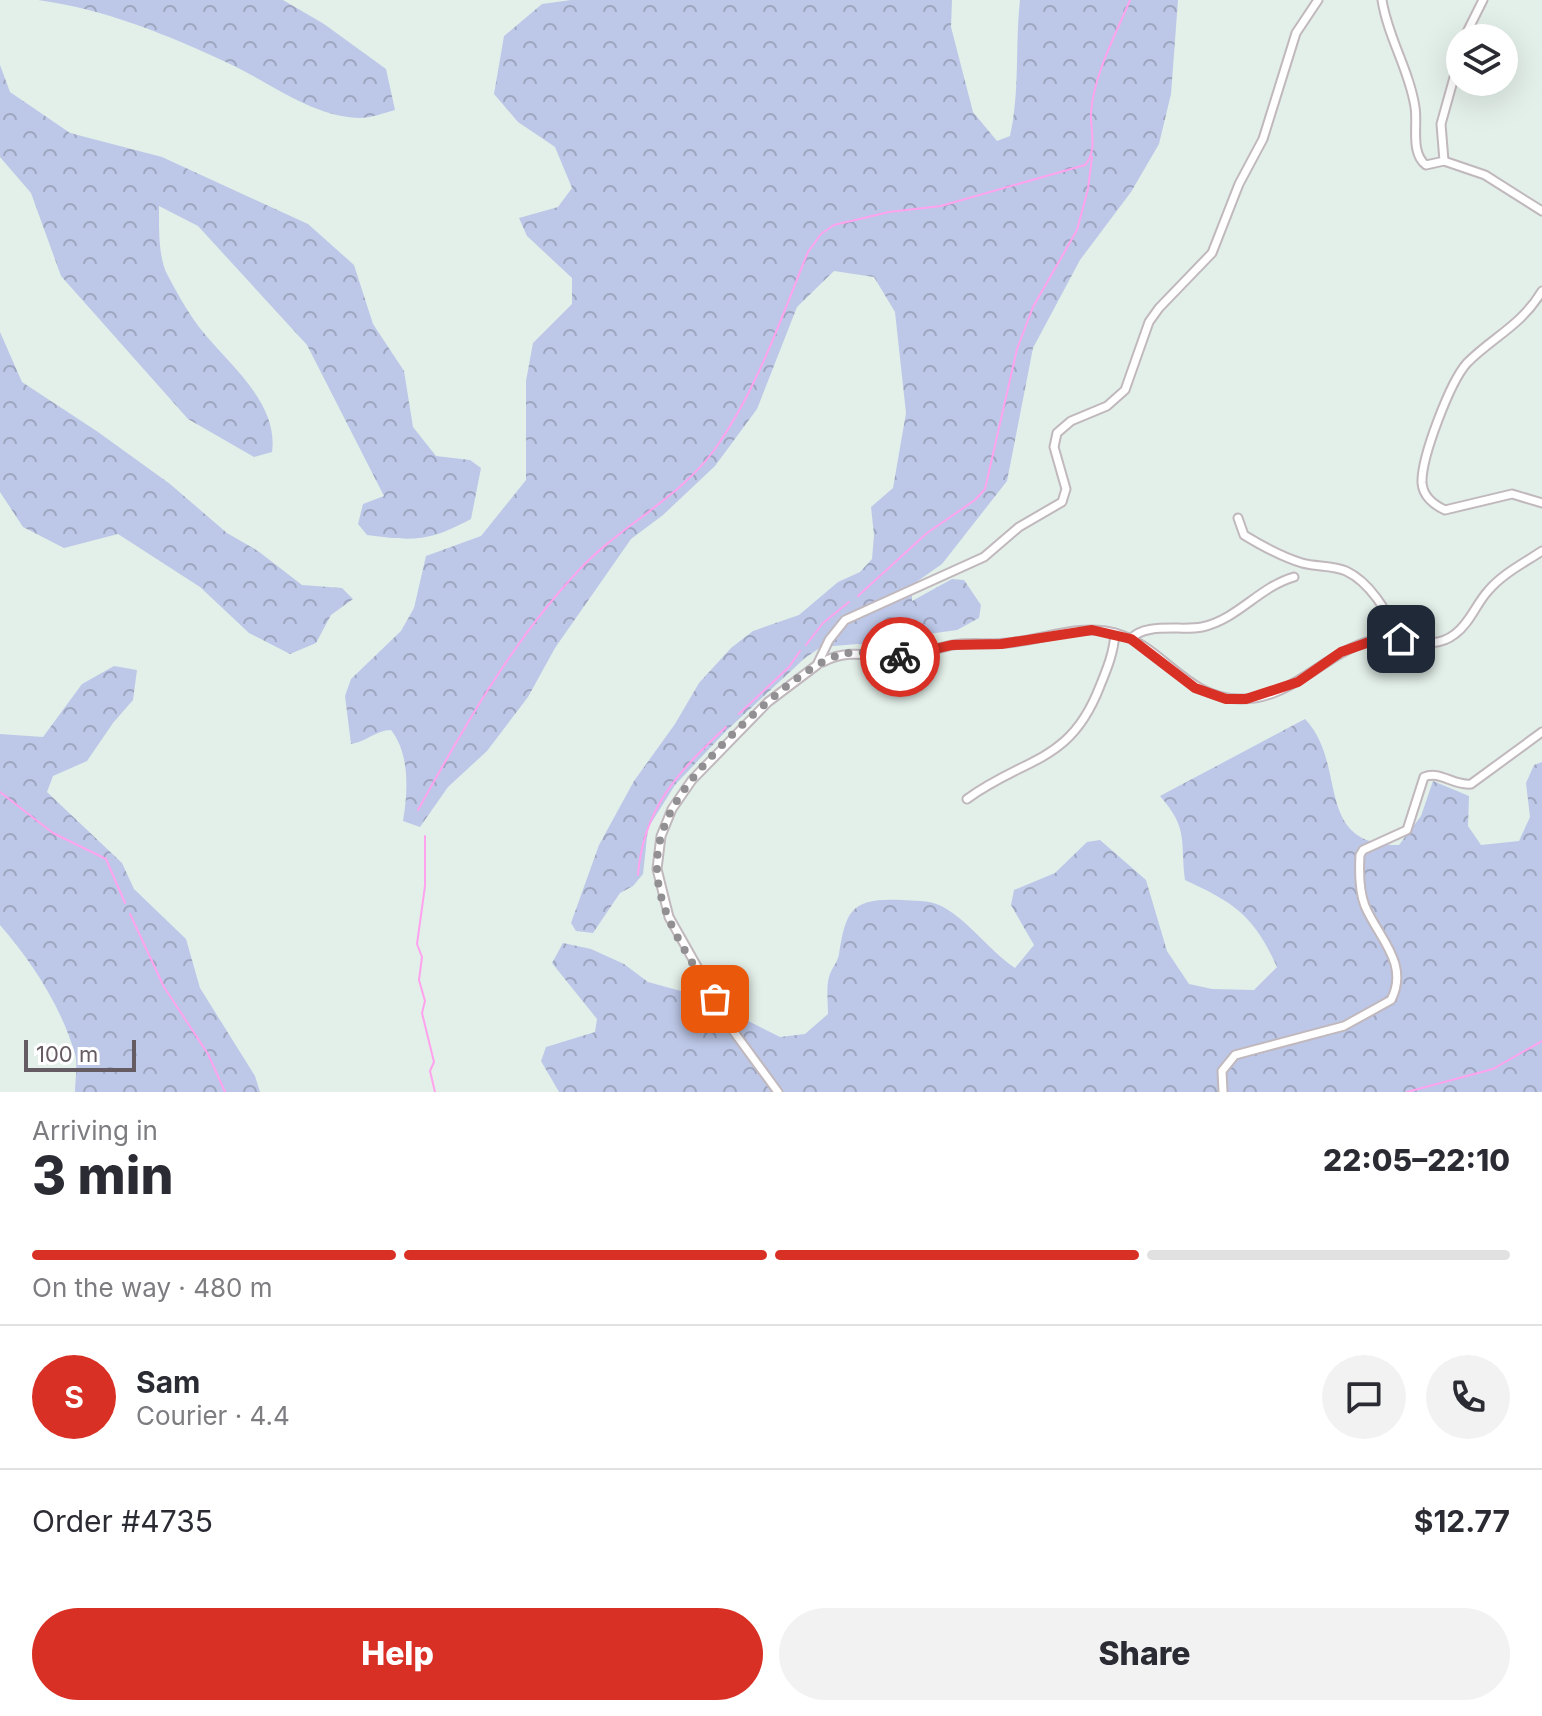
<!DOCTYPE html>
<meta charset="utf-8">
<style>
body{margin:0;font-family:Inter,sans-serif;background:#f2f2f3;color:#2b2b33;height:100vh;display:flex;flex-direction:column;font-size:30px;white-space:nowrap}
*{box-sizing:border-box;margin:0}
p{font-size:26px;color:#7c7c81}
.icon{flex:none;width:44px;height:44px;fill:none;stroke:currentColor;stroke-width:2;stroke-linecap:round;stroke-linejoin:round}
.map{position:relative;height:1092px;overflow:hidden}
.details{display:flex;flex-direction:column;background:#fff;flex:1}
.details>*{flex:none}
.fabs{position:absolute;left:1446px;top:24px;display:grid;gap:16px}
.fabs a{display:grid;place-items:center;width:72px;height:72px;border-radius:50%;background:#fff;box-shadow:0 8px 32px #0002;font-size:40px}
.scale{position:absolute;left:24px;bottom:20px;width:112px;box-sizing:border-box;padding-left:8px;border:4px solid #655b62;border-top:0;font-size:22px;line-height:28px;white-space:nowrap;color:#655b62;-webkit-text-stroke:6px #fff;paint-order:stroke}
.pin{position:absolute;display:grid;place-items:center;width:68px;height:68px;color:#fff;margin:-34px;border-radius:16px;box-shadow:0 4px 12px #0006}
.courier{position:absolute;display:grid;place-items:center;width:80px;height:80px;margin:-40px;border:6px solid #d93025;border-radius:50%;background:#fff;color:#222;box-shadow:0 2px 10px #0007}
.head em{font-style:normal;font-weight:800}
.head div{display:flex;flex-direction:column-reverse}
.head{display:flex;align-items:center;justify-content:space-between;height:136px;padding:0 32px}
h1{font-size:52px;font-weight:800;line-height:60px}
.bar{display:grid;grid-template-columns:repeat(4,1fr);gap:12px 8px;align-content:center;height:96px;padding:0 32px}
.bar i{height:10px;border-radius:6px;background:#e1e1e2}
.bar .on{background:#d93025}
.bar p{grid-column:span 4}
.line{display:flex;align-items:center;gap:20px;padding:0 32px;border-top:2px solid #e1e1e2}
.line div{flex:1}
.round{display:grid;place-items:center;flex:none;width:84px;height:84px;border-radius:42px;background:#f2f2f3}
.action{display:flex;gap:16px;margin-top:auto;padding:16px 32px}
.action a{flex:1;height:92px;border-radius:48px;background:#d93025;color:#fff;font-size:32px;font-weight:800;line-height:92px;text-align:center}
.action a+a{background:#f2f2f3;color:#2b2b33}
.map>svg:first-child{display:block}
.forest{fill:url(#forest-crowns)}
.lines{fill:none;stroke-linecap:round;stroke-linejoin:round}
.stream{stroke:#ffa3ee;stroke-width:2}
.street-casing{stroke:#c0b8bd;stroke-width:11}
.street{stroke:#fff;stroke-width:7}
.done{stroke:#918f91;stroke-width:8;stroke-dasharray:0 14.4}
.route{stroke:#d93025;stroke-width:10}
</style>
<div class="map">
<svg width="1542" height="1092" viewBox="0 0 1542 1092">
<defs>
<pattern id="forest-crowns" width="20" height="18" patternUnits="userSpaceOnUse" patternTransform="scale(2)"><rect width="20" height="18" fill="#bdc8e8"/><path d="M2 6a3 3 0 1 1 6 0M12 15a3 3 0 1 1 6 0" fill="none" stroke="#9da5bf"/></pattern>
</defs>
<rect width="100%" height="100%" fill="#e3efe9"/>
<g class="forest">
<path d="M38,0H283L324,24L386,69L395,110C384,113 371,118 359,118C311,116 271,83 230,64C168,35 105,9 38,0Z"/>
<path d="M571,0H952L951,27L973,112L997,141L1010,136C1020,92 1015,45 1020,0H1178L1171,94L1159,144L1131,192L1080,260L1033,348L1007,481L942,564L912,585V601L952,579L964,580L981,605L979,618L957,630L921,635L898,649L858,644L821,647L805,658L726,731L675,785L648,828L643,874L633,886L620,893L593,933L576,931L571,923L599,845L634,781L675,724L699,683L731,648L753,631L799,615L838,582L860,572L872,559L874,535L871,507L893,488L906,413L895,312L874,277L834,271L797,307L757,409L715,466L663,515L631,539L555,648L528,697L487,751L448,787L420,827L403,821C408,792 410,754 391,730C376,730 366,742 351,744L345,696L351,679L401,631L414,608L426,556L481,536L526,480V381L533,343L572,304V278L527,236L519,218L558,207L572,188L555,147L518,122L494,94L504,36L542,4Z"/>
<path d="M0,65L10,92L70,133L162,157L308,224L354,265L373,324L404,371L413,427L436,456L470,460L481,468L471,519C428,542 414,541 367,535L358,524L363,504L384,496L307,345L198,226L159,206C159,224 158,257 167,274C176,291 187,311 199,327C227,363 279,402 272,452L254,457L188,419L61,276L31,193L0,157Z"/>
<path d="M0,332L22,382L98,432L170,484L227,533L258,551L302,585L342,588L353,599L331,615L316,643L290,654L249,633L200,587L118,534L64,548L23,527L0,492Z"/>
<path d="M114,666L137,670L133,700L113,723L87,761L53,776L47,792L122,863L134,889L186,939L200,988L255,1076L260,1092H75C75,1080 78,1065 75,1054C61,1006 32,962 0,925V734L43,737L82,684Z"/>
<path d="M1305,719C1349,765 1312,846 1399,845L1421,816L1433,781L1469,796L1468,826L1481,845L1519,841L1530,817L1526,783L1534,765L1542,762V1092H559L541,1061L546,1047L595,1032L597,1019L552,963L563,943L591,949L624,964L648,982L699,996L780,1037L805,1034L828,1014C828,1003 826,988 829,977C831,969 838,962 839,954C846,909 852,898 902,900C913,901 929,900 939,905C966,917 988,950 1015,968L1034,945L1011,905L1014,890L1055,873L1087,842L1100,840L1146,880L1167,951L1189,984L1212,989L1254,990L1277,967C1254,916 1235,903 1185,880C1180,841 1189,829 1160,796Z"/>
</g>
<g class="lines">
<g class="stream">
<path d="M858,596L927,533L975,500L985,489L1017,349L1033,307L1077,230L1088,189L1092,157"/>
<path d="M806,645L823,623L849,602"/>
<path d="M739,714L789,667L800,651"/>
<path d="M0,792L53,833L106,859L125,903"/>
<path d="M418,810C464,727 514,638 580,569C621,525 679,499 715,449C757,390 781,318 808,252L821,234L834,225L889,212L941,206L1085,165C1098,151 1090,130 1091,112C1094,74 1116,34 1130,0"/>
<path d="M425,836V886L417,944L422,957L419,980L425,1001L422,1013L434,1062L430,1071L435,1092"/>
<path d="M638,875C643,808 679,771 726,727"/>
<path d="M130,914L164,987L208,1054L225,1092"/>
<path d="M1407,1092L1493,1069L1542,1041"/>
</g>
<defs>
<g id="street">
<path d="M1382,0C1388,38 1409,69 1415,107C1418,125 1410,153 1426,165L1444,161L1441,124L1460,56"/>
<path d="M1464,38L1483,0"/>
<path d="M1444,161L1485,175L1542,211"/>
<path d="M1542,291C1521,326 1494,336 1467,363C1450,382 1421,458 1422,483C1423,496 1434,505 1445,510L1512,494L1542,503"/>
<path d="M1238,518L1244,535C1262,546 1282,557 1302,563C1316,567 1333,565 1346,571C1372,583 1388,615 1401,639"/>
<path d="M1131,639C1144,622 1183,631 1202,627C1238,619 1259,587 1294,577"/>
<path d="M823,662C849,648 871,657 899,657C918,656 935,648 953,645C971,642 989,645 1007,643C1042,640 1080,623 1115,633C1164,646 1186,700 1242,699C1293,699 1325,652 1373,640C1401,633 1430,654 1455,634C1470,623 1476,604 1488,591C1502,574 1524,563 1542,551"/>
<path d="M967,799C1026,756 1070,764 1100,686C1107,669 1114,652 1115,633"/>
<path d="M778,1092L734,1032L669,917L657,869L661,836L672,809L692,780L768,702L817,665L829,640L845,620L984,557L1019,527L1062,502L1066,489L1054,447L1057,433L1071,421L1107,406L1125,390L1149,322L1159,308L1212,253L1239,184L1263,139L1296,33L1318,0"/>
<path d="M1223,1092L1222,1071L1235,1055L1344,1026L1391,1000C1410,964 1378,937 1365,906C1359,891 1359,872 1360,855L1363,850L1407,830L1424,777C1440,770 1453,786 1471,784L1542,732"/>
</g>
</defs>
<use href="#street" class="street-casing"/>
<use href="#street" class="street"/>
</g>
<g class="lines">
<path class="done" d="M715,999C691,960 656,913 657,865C657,841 666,817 680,796C704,757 795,668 839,655C856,649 881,655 900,657"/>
<path class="route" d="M900,657L952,645L1001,644L1092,630L1131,639L1195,688L1226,699H1246L1298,682L1341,652L1375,640L1401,639"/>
</g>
</svg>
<div class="fabs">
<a><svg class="icon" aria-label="layers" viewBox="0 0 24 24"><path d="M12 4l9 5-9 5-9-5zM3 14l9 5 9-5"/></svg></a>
</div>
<div class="scale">100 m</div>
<div class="pin" style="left:715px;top:999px;background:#ea580c"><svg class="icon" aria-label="bag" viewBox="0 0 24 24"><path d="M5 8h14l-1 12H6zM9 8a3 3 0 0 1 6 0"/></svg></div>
<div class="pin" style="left:1401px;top:639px;background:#1f2937"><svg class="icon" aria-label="home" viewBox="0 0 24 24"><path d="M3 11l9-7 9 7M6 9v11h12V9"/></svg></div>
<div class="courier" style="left:900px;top:657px"><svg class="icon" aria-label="bike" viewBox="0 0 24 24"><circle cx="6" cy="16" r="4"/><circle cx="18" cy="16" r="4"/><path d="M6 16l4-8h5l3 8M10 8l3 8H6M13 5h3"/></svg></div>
</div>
<section class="details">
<div class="head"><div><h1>3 min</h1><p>Arriving in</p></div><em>22:05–22:10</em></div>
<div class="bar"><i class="on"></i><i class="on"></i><i class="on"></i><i></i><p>On the way · 480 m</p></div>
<div class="line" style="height:144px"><b class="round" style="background:#d93025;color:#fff">S</b><div><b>Sam</b><p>Courier · 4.4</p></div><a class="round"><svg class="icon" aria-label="chat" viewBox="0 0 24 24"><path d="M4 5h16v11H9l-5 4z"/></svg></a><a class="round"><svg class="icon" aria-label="phone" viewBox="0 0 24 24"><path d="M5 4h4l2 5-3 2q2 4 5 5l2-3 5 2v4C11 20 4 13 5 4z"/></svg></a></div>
<div class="line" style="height:104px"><div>Order #4735</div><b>$12.77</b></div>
<div class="action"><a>Help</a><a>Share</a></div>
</section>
